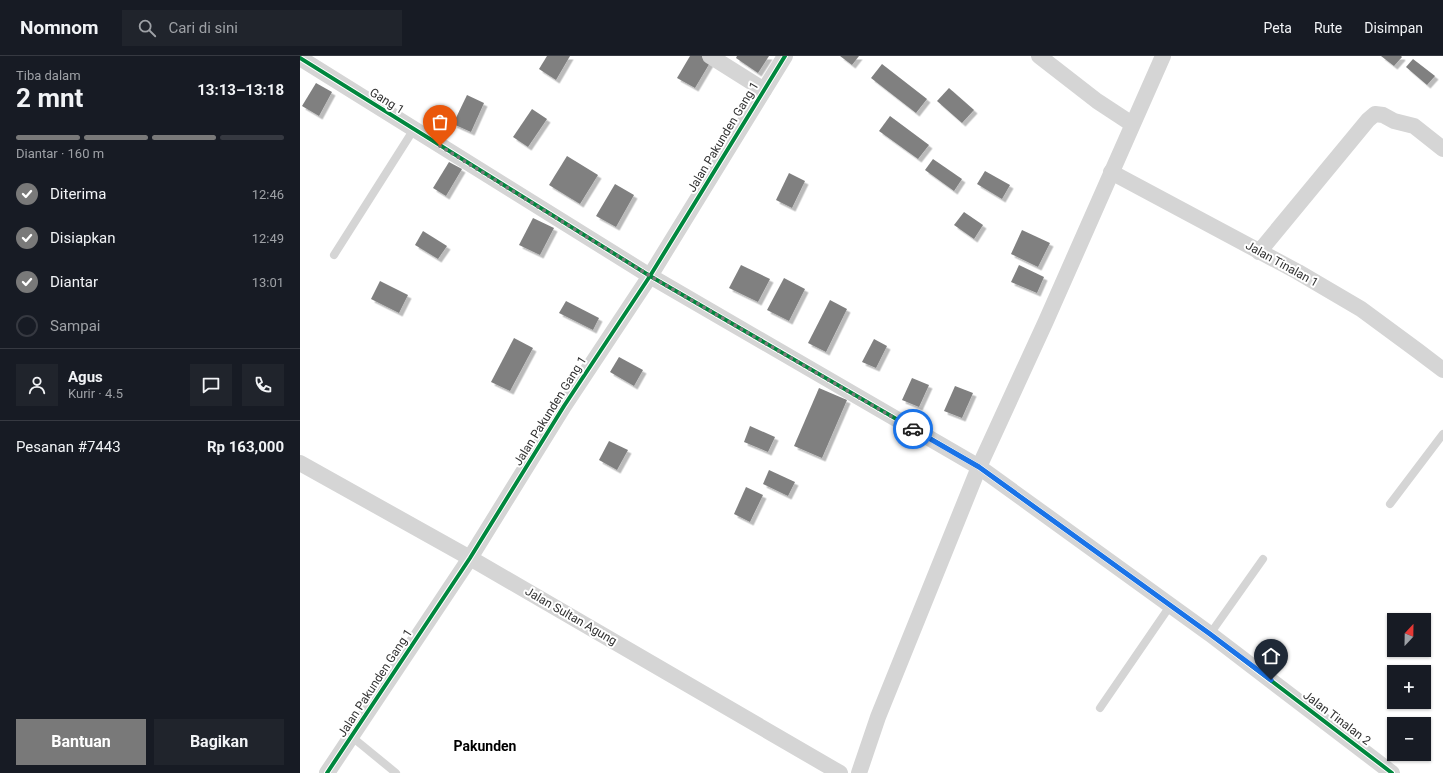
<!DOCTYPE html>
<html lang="id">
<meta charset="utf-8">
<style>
body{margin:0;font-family:Roboto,sans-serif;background:#20242c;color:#f1f3f6;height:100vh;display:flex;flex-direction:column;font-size:15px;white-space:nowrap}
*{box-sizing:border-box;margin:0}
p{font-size:13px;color:#9ea1a6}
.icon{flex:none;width:22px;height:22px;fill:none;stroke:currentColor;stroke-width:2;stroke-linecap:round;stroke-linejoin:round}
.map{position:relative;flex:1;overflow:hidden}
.panel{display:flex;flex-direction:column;background:#171b24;width:300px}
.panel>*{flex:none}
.needle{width:26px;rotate:22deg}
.controls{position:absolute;left:1087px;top:557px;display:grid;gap:8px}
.controls a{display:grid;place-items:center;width:44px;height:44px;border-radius:0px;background:#171b24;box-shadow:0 1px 3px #0004;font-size:20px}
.pin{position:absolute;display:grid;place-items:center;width:34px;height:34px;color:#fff;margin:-41px -17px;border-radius:50% 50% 50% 0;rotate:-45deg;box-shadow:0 0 4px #0007}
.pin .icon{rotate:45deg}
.courier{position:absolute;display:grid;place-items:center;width:40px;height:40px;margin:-20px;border:3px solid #1a73e8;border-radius:50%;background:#fff;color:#222;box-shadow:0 1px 5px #0007}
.headline em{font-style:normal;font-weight:700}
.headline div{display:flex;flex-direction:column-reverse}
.headline{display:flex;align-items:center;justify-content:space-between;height:68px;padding:0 16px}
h1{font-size:26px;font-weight:700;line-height:30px}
.bar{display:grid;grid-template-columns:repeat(4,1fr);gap:6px 4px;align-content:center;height:48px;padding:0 16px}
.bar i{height:5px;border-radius:3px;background:#363941}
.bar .selected{background:#797979}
.bar p{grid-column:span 4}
.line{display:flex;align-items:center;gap:10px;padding:0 16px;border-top:1px solid #363941}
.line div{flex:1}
.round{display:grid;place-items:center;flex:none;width:42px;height:42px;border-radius:0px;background:#20242c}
ol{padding:0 16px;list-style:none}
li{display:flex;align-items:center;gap:12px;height:44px}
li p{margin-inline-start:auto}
li .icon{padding:4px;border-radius:50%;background:#797979;color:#fff;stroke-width:4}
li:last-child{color:#9ea1a6}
li i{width:22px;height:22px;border:2px solid #363941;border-radius:50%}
.action{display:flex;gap:8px;margin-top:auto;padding:8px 16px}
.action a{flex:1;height:46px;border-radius:0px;background:#797979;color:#fff;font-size:16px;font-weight:700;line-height:46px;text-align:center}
.action a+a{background:#20242c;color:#f1f3f6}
header{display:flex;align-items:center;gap:24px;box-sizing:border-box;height:56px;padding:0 20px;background:#171b24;border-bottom:1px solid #363941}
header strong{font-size:19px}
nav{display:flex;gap:22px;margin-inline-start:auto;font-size:14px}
.search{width:280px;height:36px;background:#20242c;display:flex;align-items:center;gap:10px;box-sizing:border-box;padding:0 14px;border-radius:0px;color:#9ea1a6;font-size:15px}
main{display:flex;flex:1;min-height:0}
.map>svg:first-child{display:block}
.building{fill:#808080;filter:url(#shadow)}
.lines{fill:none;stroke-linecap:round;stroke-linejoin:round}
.service{stroke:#d5d5d5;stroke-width:8}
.minor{stroke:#d5d5d5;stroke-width:16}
.cycleway-casing{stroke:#fff;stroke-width:6}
.cycleway{stroke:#00873e;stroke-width:4}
.done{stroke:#797979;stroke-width:4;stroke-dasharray:0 7.2}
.route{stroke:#1a73e8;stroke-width:5}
.labels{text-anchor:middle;stroke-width:4;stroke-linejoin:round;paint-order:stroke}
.street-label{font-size:12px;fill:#313131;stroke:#fff}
.quarter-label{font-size:14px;font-weight:bold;fill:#000;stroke:#fff}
</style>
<header>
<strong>Nomnom</strong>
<div class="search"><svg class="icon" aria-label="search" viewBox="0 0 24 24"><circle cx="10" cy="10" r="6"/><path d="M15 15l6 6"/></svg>Cari di sini</div>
<nav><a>Peta</a><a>Rute</a><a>Disimpan</a></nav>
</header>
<main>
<section class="panel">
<div class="headline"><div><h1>2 mnt</h1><p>Tiba dalam</p></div><em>13:13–13:18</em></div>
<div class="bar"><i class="selected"></i><i class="selected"></i><i class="selected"></i><i></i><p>Diantar · 160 m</p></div>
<ol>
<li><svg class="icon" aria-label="check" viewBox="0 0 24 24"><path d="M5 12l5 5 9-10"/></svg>Diterima<p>12:46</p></li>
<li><svg class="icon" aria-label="check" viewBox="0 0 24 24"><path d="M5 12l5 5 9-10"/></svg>Disiapkan<p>12:49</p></li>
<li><svg class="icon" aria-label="check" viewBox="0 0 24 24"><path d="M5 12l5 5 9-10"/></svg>Diantar<p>13:01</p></li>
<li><i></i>Sampai</li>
</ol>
<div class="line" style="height:72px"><a class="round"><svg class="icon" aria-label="person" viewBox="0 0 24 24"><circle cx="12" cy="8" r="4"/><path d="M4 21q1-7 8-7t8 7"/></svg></a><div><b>Agus</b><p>Kurir · 4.5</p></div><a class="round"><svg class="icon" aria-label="chat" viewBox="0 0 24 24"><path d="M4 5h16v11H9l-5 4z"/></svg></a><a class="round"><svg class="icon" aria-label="phone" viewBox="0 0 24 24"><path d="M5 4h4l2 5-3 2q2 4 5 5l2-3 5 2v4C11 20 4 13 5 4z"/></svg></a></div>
<div class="line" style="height:52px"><div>Pesanan #7443</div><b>Rp 163,000</b></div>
<div class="action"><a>Bantuan</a><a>Bagikan</a></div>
</section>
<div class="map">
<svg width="1143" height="717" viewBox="0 0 1143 717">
<defs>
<filter id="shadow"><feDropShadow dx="3.5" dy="3.5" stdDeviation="0" flood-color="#0004"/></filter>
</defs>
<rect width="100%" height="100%" fill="#fff"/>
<g class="building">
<path d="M247,0H270L256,24L239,13Z"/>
<path d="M390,0H402L411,5L395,32L377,22Z"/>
<path d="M437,0H469L458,17L436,2Z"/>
<path d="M540,0H559L552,9Z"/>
<path d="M1081,0H1101L1102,1L1094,10Z"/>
<path d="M1113,3L1135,20L1127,29L1106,11Z"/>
<path d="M582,8L627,43L616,57L571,22Z"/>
<path d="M16,27L32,36L19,60L2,50Z"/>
<path d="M649,32L674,54L662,67L637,45Z"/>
<path d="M167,39L184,47L171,76L153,68Z"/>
<path d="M232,53L247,63L228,91L213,81Z"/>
<path d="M590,60L629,89L618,103L579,75Z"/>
<path d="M267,100L298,119L280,148L249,129Z"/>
<path d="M633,103L662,123L654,135L625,114Z"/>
<path d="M149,106L162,113L146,140L133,132Z"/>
<path d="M685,115L710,129L702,143L677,128Z"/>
<path d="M489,117L505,125L492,152L476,144Z"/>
<path d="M315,128L334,139L316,171L296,160Z"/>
<path d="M664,156L683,169L674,183L654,169Z"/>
<path d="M233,162L254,172L240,199L219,189Z"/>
<path d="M722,174L750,187L738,211L711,198Z"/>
<path d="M123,175L147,190L138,203L115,189Z"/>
<path d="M441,209L470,223L458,246L429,232Z"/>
<path d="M719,209L744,221L737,237L711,226Z"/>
<path d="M484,222L505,233L489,265L467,254Z"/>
<path d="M80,225L108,239L99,257L71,243Z"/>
<path d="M530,244L547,253L526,296L508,287Z"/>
<path d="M266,245L299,262L293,274L259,257Z"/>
<path d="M214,282L233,292L210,335L191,326Z"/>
<path d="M574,283L587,290L576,312L562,306Z"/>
<path d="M319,301L343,314L334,330L310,316Z"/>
<path d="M612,322L629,329L619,351L602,344Z"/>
<path d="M655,330L673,337L662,362L644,355Z"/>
<path d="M519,332L547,344L522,402L494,390Z"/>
<path d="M450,370L475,381L468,396L444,386Z"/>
<path d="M309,385L328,394L317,414L299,404Z"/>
<path d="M469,414L495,426L488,440L463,428Z"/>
<path d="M446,431L463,439L450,466L434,458Z"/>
</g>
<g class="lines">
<g class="service">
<path d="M34,199L114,73"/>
<path d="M1090,448L1143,378"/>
<path d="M910,578L963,503"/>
<path d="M800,652L870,550"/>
<path d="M52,681L96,717"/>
</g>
<g class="minor">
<path d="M410,0L464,34"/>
<path d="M739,0L797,45L832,68"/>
<path d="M0,2L350,220L679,411L910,578L1092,717"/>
<path d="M811,116L998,216L1061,253L1118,295L1143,314"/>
<path d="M959,196L1068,64L1075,58L1083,59L1094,65L1114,70L1143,93"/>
<path d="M0,407L170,502L540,717"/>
<path d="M27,717L170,502L264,350L350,220L485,0"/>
<path d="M559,717L578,661L679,411L746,265L863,0"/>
</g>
<defs>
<g id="cycleway">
<path d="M0,2L350,220L679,411L910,578L1092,717"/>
<path d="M27,717L170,502L264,350L350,220L485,0"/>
</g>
</defs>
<use href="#cycleway" class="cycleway-casing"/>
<use href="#cycleway" class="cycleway"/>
</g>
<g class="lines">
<path class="done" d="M140,90L350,220L613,373"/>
<path class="route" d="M613,373L679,411L910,578L971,624"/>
</g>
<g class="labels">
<g class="street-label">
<text transform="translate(87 45) rotate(32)" y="4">Gang 1</text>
<text transform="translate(423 81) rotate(-59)" y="4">Jalan Pakunden Gang 1</text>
<text transform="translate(982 208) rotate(29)" y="4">Jalan Tinalan 1</text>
<text transform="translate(250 355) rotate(-58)" y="4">Jalan Pakunden Gang 1</text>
<text transform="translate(271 560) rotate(30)" y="4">Jalan Sultan Agung</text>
<text transform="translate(75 627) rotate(-57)" y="4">Jalan Pakunden Gang 1</text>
<text transform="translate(1037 662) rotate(37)" y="4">Jalan Tinalan 2</text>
</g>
<g class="quarter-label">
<text x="185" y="695">Pakunden</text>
</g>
</g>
</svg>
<div class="controls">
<a><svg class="needle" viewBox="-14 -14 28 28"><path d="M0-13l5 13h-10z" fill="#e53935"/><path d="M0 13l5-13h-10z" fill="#9ea1a6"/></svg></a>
<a>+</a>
<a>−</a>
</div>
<div class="pin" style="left:140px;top:90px;background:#ea580c"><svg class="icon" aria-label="bag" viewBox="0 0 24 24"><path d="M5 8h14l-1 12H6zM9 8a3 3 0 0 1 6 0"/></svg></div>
<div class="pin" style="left:971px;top:624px;background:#1f2937"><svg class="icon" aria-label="home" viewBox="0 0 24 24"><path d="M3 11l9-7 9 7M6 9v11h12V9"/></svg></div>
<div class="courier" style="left:613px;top:373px"><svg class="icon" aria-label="car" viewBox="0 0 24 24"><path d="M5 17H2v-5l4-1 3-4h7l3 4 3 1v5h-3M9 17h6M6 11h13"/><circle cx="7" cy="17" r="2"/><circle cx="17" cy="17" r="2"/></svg></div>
</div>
</main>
